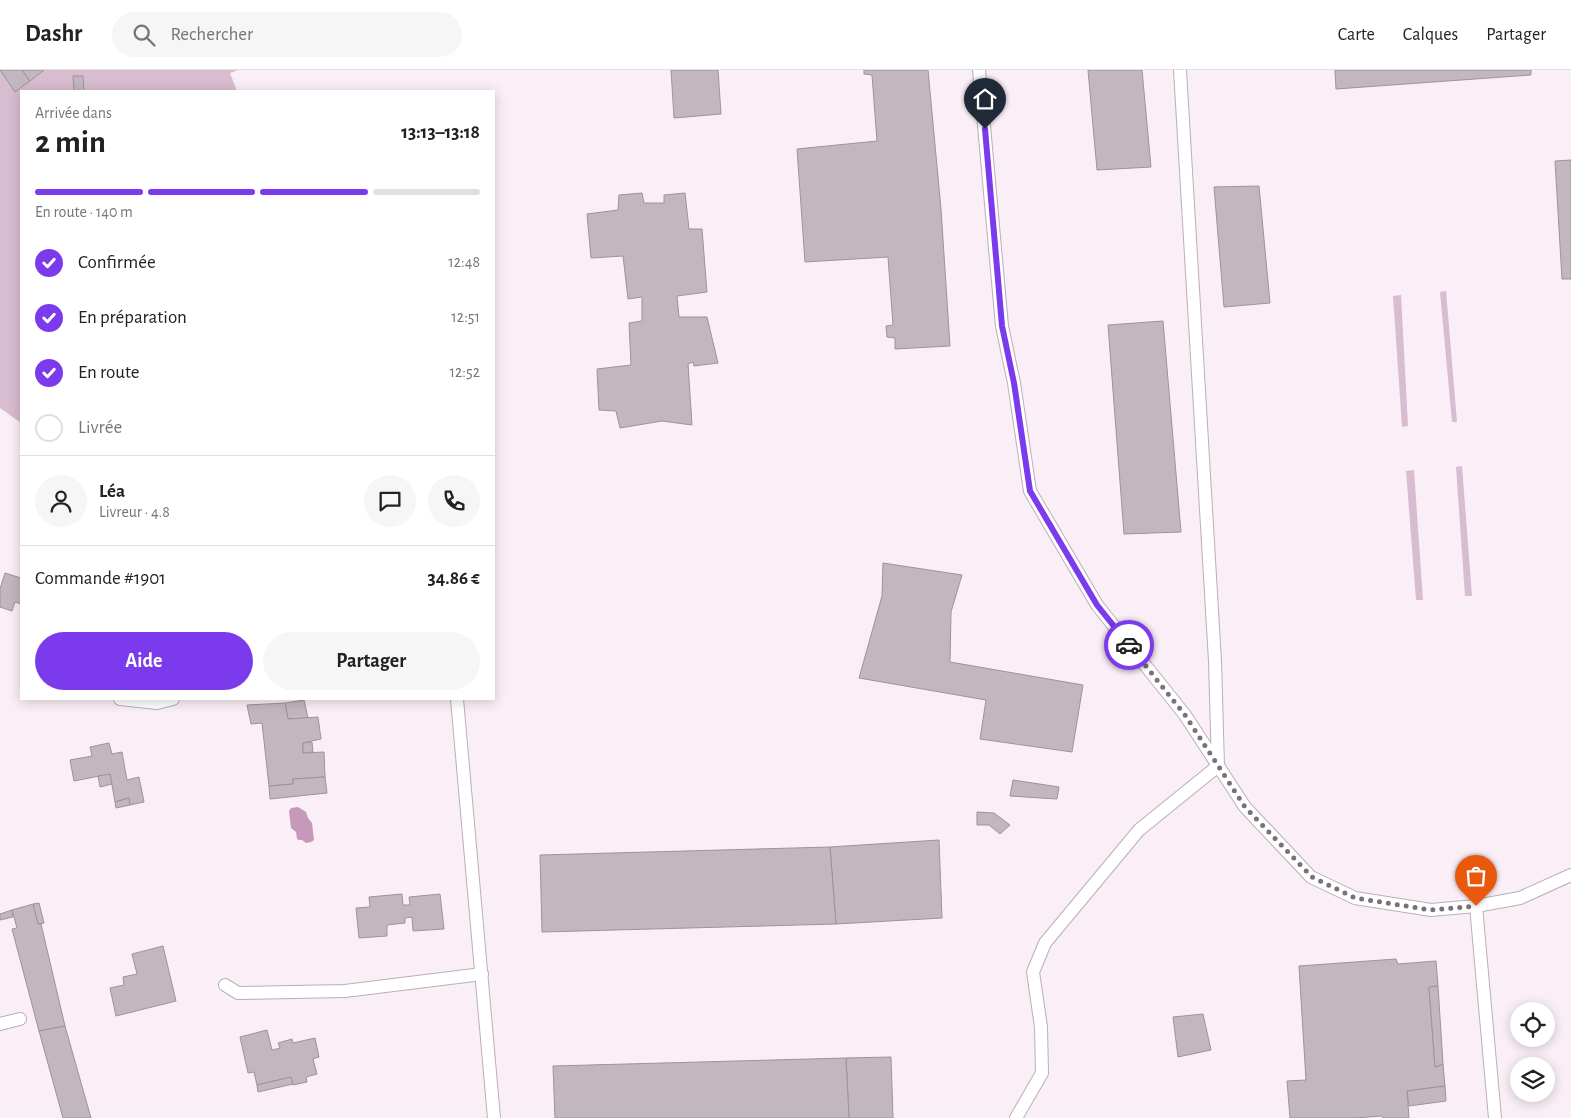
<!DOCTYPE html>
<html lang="fr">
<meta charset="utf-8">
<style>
body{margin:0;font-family:"Alegreya Sans",sans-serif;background:#f6f6f6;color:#222;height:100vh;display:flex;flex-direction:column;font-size:19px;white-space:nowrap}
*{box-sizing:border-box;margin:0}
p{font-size:16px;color:#767676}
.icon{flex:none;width:28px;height:28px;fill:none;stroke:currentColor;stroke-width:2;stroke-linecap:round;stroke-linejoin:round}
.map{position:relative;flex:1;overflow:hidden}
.side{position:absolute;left:20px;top:20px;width:475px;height:610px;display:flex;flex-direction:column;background:#fff;border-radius:0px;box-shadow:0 2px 12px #0003}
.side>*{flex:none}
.tools{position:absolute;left:1510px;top:932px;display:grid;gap:10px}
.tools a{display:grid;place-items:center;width:45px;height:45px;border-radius:50%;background:#fff;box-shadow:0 2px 12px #0003;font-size:25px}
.pin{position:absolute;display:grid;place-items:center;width:42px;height:42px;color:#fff;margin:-51px -21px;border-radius:50% 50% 50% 0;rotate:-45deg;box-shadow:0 0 5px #0007}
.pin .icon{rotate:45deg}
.courier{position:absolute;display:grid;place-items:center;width:50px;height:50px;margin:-25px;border:4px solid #7c3aed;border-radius:50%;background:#fff;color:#222;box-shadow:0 1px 6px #0007}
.headline em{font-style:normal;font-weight:700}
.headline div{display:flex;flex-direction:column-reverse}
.headline{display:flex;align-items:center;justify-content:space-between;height:85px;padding:0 15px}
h1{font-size:32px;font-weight:700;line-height:38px}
.bar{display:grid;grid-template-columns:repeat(4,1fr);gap:8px 5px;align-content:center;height:60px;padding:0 15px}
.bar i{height:6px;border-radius:4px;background:#e0e0e0}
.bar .current{background:#7c3aed}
.bar p{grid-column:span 4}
.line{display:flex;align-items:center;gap:12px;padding:0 15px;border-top:1px solid #e0e0e0}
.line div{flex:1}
.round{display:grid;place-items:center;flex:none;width:52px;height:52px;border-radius:26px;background:#f6f6f6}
ol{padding:0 15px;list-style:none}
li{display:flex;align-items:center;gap:15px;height:55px}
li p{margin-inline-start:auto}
li .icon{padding:5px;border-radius:50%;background:#7c3aed;color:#fff;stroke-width:4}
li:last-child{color:#767676}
li i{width:28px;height:28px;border:2px solid #e0e0e0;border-radius:50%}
.cta{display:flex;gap:10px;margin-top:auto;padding:10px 15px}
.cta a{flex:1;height:58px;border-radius:30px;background:#7c3aed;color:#fff;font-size:20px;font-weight:700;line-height:58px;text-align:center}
.cta a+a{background:#f6f6f6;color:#222}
header{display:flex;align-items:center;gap:30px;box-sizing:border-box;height:70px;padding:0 25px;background:#fff;border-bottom:1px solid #e0e0e0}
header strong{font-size:24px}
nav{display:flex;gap:28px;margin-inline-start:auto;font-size:18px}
.search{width:350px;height:45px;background:#f6f6f6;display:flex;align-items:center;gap:12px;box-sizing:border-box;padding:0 18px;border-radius:28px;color:#767676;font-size:19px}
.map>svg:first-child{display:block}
.green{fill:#d8bcd0}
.water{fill:#c698ba}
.building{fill:#c2b7bf;stroke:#9d939a}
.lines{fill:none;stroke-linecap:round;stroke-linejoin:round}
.lane-casing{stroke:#baafb7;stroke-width:14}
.lane{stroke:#fff;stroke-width:12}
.done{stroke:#797278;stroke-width:5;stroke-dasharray:0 9}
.route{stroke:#7c3aed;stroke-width:6}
</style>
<header>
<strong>Dashr</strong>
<div class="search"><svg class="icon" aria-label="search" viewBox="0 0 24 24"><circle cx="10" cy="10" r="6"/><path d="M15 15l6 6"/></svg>Rechercher</div>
<nav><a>Carte</a><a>Calques</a><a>Partager</a></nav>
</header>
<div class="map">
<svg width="1571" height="1048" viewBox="0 0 1571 1048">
<rect width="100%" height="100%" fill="#faeef7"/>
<g class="green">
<path d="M0,0H238L230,3L237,21H21V353L0,338Z"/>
<path d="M1446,221L1457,352H1452L1440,222Z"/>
<path d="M1401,225L1408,356L1402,357L1393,226Z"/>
<path d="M1462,396L1472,526H1465L1456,397Z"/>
<path d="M1414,400L1423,530H1416L1406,401Z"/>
</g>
<path class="water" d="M298,737L306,742L308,748L312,753L314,770L311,772L306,773L302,770H299L297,769L296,762L291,758L289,741L291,738Z"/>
<g class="building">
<path d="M0,0H22L30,11L15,22Z"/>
<path d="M22,0H44L30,11Z"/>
<path d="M671,0H718L721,44L674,48Z"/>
<path d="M864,0H928L941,139L950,276L895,279V268L887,267L886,256L893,255L888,187L805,192L797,79L877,71L872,5L864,4Z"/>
<path d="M1088,0H1142L1151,97L1097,100Z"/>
<path d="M1335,0H1531V5L1336,19Z"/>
<path d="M73,6H83L84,21H74Z"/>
<path d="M1571,90V209H1562L1555,91Z"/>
<path d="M1259,116L1270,233L1224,237L1214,117Z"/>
<path d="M642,123L644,133H664V125L685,123L689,159H702L707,222L677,226L679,247H707L718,293L694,296L693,292L688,294L692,355L662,351L620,358L616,341L599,340L597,299L631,295L629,253L642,251V227L628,229L623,186L591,188L587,144L618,140L619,125Z"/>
<path d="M1163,251L1181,462L1124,464L1108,255Z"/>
<path d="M883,493L962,505L951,542L950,592L1083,615L1072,682L980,669L986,630L859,608L882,526Z"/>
<path d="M5,503L21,508V534L15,532L12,541L0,537V519Z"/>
<path d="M304,630L308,648L288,649L285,633Z"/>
<path d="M285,633L288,649L318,647L321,669L303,673V683L324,682L325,707L293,709V714L269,716L262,653L251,654L247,635Z"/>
<path d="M312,672L313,682L303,683V673Z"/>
<path d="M109,673L112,684L122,682L127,710L139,707L144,732L130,735L129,728L115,732L110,704L74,711L70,690L92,686L90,677Z"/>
<path d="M110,704L112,714L100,717L98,706Z"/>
<path d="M325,707L327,723L270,729L269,716L293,714V709Z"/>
<path d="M1013,710L1059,717L1057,729L1010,726Z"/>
<path d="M129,728L130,735L116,738L115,732Z"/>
<path d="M977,742L994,743L1010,755L1000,764L989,755H977Z"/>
<path d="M939,770L942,848L836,854L830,777Z"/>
<path d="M830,777L836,854L542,862L540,785Z"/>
<path d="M402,824L403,835H410L409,827L440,824L444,859L413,861L412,847L405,848V853L387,855V866L359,868L356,838L370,837L369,827Z"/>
<path d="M39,833L44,853L38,854L33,834Z"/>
<path d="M33,834L38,854H41L65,956L39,961L12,859L17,858L12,840Z"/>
<path d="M12,840L13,847L0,850V844Z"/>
<path d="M163,876L176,931L116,946L110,918L124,915L123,907L137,904L132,884Z"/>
<path d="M1396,889L1398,894L1436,891L1438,916L1429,917L1435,997L1443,994L1445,1016L1407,1021L1409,1048H1383L1382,1046L1355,1048H1290L1287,1011L1306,1010L1299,896Z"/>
<path d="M1438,916L1443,994L1435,997L1429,917Z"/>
<path d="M1203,944L1211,980L1178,987L1173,947Z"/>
<path d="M65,956L91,1048H63L39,961Z"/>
<path d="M267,960L272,980L280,978L278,973L292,969L293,973L315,968L319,987L313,989L317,1004L306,1007L307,1012L293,1015L291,1007L257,1015L254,1002L248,1003L240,967Z"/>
<path d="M891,987L893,1048H849L846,988Z"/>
<path d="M846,988L849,1048H555L553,996Z"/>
<path d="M291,1007L293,1014L258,1022L257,1015Z"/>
<path d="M1445,1016L1446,1031L1409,1036L1407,1021Z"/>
</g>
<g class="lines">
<defs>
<g id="lane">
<path d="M979,0L1002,256L1014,313L1030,421L1097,535L1185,645L1245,737L1311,807L1355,828L1431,840L1476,836L1520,828L1571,805"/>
<path d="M1180,0L1215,591L1218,696"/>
<path d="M120,629L157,633L173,629"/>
<path d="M457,629L494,1048"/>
<path d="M1476,836L1495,1048"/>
<path d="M225,915L238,923L345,921L482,904"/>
<path d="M0,954L20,949"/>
<path d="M1016,1048L1042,1003L1041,957L1033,902L1045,873L1139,760L1218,696"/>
</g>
</defs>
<use href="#lane" class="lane-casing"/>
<use href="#lane" class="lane"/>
</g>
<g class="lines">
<path class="done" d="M1129,575L1185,645L1245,737L1312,807L1355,828L1431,840L1476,836"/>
<path class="route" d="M985,59L1002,256L1014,313L1030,421L1097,535L1129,575"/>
</g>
</svg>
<div class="tools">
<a><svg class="icon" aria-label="locate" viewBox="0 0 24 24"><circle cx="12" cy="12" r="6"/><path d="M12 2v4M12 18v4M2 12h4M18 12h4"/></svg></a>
<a><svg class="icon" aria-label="layers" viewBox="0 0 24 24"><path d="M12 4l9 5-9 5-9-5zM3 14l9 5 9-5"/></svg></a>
</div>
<div class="pin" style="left:1476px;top:836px;background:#ea580c"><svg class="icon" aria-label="bag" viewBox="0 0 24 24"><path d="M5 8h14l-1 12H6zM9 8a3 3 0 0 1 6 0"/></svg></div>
<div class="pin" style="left:985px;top:59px;background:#1f2937"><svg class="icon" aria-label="home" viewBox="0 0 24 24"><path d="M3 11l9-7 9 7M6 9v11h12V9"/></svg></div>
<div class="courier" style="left:1129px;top:575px"><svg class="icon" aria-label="car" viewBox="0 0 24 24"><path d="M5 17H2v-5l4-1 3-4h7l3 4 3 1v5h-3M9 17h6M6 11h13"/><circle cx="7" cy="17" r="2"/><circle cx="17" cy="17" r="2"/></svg></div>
<section class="side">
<div class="headline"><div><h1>2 min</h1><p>Arrivée dans</p></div><em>13:13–13:18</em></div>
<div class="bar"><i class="current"></i><i class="current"></i><i class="current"></i><i></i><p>En route · 140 m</p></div>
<ol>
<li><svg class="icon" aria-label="check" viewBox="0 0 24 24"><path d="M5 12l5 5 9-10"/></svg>Confirmée<p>12:48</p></li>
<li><svg class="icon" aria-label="check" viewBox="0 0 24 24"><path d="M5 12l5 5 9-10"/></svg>En préparation<p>12:51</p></li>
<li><svg class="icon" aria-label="check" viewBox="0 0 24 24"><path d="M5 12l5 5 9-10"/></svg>En route<p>12:52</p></li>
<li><i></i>Livrée</li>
</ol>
<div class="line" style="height:90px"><a class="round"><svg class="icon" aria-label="person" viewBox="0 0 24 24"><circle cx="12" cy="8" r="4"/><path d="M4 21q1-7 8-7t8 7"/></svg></a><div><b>Léa</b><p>Livreur · 4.8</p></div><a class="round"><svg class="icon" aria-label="chat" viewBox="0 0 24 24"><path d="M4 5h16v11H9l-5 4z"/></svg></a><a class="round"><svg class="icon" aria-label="phone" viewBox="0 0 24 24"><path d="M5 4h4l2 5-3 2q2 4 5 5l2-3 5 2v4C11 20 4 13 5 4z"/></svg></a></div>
<div class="line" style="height:65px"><div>Commande #1901</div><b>34.86 €</b></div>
<div class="cta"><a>Aide</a><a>Partager</a></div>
</section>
</div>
